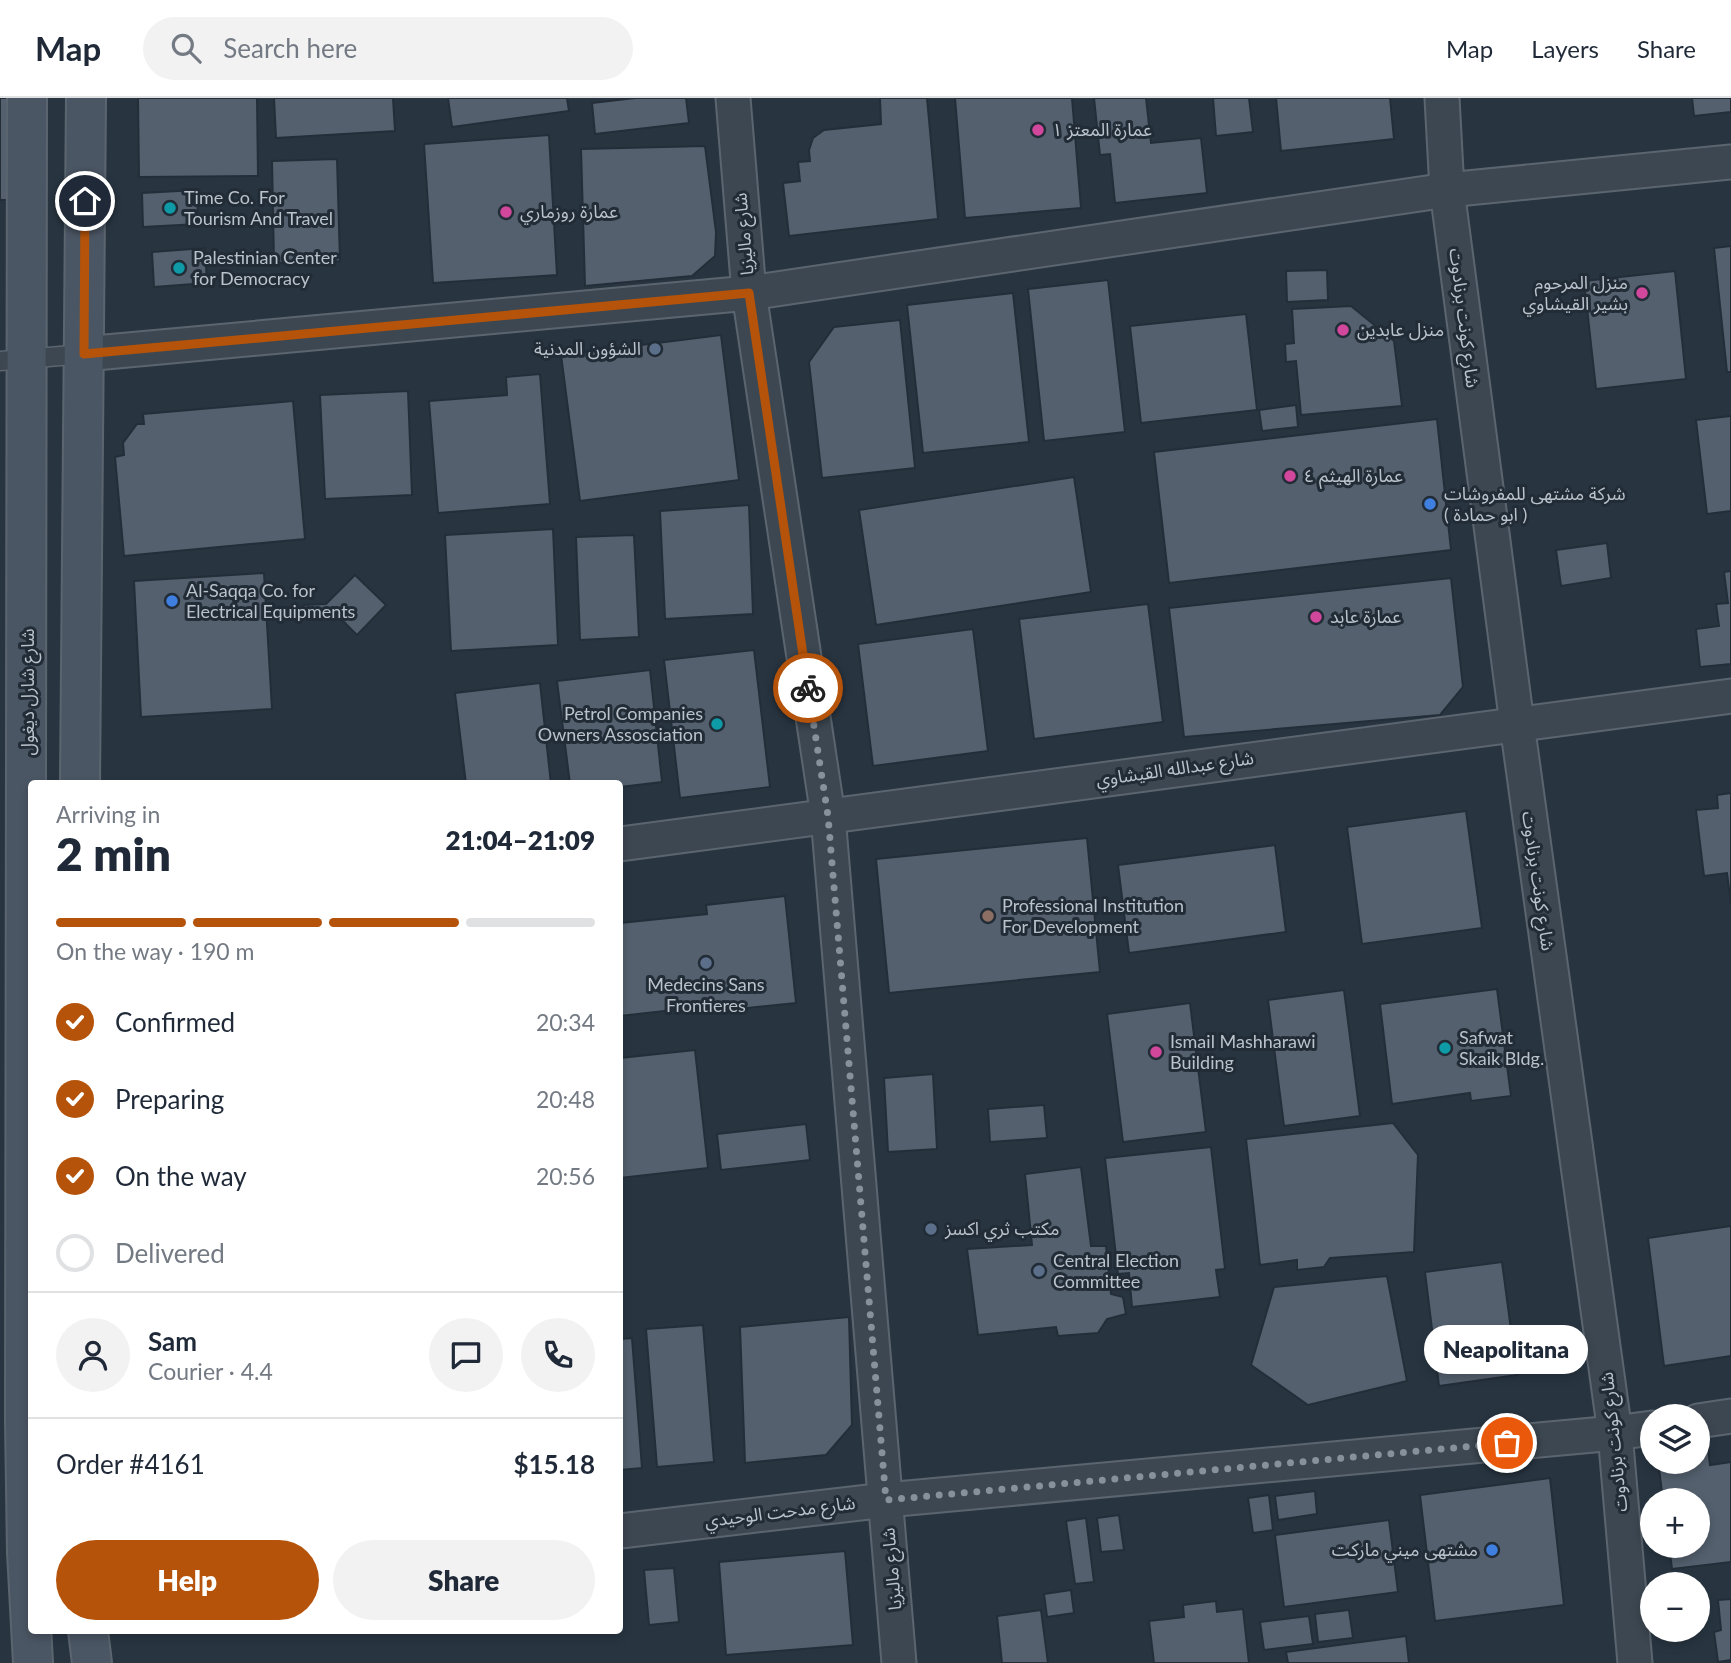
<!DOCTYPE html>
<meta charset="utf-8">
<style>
body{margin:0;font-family:Lato,"Noto Sans Arabic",sans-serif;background:#f2f2f3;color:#1f2937;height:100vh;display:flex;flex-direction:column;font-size:26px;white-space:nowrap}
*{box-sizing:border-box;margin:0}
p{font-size:23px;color:#747a83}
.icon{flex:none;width:38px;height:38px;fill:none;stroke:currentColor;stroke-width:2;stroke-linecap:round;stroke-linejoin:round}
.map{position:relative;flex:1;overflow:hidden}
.side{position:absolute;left:28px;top:682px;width:595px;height:854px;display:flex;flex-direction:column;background:#fff;border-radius:7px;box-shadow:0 4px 10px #0003}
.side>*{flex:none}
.tools{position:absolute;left:1640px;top:1306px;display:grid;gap:14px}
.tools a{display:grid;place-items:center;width:70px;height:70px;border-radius:50%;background:#fff;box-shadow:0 4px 10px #0003;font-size:35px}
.pin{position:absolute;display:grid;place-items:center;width:60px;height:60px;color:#fff;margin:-30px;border:4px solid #fff;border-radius:50%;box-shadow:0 2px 7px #0007}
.courier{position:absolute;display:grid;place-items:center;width:70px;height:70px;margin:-35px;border:5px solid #b45309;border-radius:50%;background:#fff;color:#222;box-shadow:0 2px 9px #0007}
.bubble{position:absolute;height:49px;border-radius:24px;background:#fff;box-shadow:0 4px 10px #0003;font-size:23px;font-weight:800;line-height:49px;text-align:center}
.summary em{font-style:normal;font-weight:800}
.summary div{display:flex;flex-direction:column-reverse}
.summary{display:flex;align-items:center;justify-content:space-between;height:119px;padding:0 28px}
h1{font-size:46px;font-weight:800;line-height:52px}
.bar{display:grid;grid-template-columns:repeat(4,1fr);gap:10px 7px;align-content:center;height:84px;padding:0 28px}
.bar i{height:9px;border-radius:5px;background:#e0e1e3}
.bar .current{background:#b45309}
.bar p{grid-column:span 4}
.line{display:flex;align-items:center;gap:18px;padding:0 28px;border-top:2px solid #e0e1e3}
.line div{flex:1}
.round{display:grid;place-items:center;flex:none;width:74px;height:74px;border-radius:37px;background:#f2f2f3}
ol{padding:0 28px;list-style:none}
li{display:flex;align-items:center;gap:21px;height:77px}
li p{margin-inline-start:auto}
li .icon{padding:7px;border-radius:50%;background:#b45309;color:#fff;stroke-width:4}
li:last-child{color:#747a83}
li i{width:38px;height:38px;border:4px solid #e0e1e3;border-radius:50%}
.action{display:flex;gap:14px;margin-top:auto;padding:14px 28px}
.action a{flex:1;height:80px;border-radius:42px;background:#b45309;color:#fff;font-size:28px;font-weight:800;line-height:80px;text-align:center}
.action a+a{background:#f2f2f3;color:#1f2937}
header{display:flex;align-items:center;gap:42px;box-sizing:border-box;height:98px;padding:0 35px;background:#fff;border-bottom:2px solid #e0e1e3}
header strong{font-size:33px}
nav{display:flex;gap:38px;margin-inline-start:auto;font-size:24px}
.search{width:490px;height:63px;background:#f2f2f3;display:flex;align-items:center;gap:18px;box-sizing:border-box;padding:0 24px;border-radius:38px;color:#747a83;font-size:26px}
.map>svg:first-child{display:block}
.building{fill:#54606e;stroke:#232e39;stroke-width:2}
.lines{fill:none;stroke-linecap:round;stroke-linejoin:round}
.service-casing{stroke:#5b656f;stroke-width:21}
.minor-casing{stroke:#5b656f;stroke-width:37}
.secondary-casing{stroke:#5b656f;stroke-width:42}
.service{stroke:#3d4751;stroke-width:18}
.minor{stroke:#3d4751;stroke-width:33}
.secondary{stroke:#4b5664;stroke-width:38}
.done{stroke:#87919b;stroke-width:7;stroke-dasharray:0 12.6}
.route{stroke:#b45309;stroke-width:9}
.hotel-dot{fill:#d1479c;stroke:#212c37;stroke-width:2.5}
.culture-dot{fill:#0f9aa8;stroke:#212c37;stroke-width:2.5}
.service-dot{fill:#5c6f8a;stroke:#212c37;stroke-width:2.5}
.shop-dot{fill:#3f7fe0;stroke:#212c37;stroke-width:2.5}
.education-dot{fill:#8d6e63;stroke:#212c37;stroke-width:2.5}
.labels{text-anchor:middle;stroke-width:6;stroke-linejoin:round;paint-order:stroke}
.poi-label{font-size:18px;fill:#bac2cb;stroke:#212c37;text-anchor:start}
.street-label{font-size:18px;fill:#bac2cb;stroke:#212c37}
</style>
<header>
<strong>Map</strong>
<div class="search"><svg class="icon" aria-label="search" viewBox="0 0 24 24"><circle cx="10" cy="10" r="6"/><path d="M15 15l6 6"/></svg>Search here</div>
<nav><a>Map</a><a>Layers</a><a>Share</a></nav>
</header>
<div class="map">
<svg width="1731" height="1565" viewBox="0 0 1731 1565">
<rect width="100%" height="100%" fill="#283541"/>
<g class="building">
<path d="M0,0H15L13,102H0Z"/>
<path d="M138,0H257L258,78L139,79Z"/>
<path d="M274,0H393L395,33L276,40Z"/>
<path d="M448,0H567L569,13L452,29Z"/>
<path d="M635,0H686L689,25L595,36L592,5Z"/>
<path d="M880,0H927L938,121L789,138L783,85L800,83L798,64L810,63L809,52L813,40L824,32L881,26Z"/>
<path d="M955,0H1072L1081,110L965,120Z"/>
<path d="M1094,0H1146L1151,45L1201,40L1207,95L1115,105L1110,56L1100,57Z"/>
<path d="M1213,0H1249L1253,34L1216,38Z"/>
<path d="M1276,0H1390L1394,41L1281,53Z"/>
<path d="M1692,0H1731V14L1694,18Z"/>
<path d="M549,37L557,177L433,185L424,46Z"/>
<path d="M705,48L716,134L715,158L692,178L585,188L581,51Z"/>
<path d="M337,61L340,163L274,165L272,63Z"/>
<path d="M197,92L198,126L143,129L142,95Z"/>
<path d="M1731,148V274H1727L1714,150Z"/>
<path d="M205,150L207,185L154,189L152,154Z"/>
<path d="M1327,172L1328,202L1287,204L1286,173Z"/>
<path d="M1675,173L1686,281L1596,291L1584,183Z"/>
<path d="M1108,182L1125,334L1044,343L1028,191Z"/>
<path d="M1013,195L1029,344L923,355L907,207Z"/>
<path d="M1351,208L1394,243L1402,308L1301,317L1296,263L1286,264L1285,246L1294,245L1292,211Z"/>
<path d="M1246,216L1257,312L1141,325L1130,228Z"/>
<path d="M900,222L915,370L822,380L809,264L834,229Z"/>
<path d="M721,237L739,382L580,403L561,257Z"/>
<path d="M540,276L550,406L438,415L429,303L507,297L506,279Z"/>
<path d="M408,293L412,397L325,401L320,297Z"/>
<path d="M293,303L305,441L124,458L115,359L124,357L123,345L137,326H144L143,316Z"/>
<path d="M1296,307L1298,329L1262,333L1259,312Z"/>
<path d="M1731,318V413L1707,416L1696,322Z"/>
<path d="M1437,321L1451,452L1169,485L1154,354Z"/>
<path d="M1074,379L1091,494L876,527L859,412Z"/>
<path d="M749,407L753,516L665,521L660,413Z"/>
<path d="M553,431L558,547L451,553L445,437Z"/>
<path d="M634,437L639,539L580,542L576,439Z"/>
<path d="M1607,445L1611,480L1561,488L1556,452Z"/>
<path d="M1731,473V566L1700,569L1696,531L1719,528L1716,506L1728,505L1724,474Z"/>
<path d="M264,475L272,611L141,619L134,483Z"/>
<path d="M355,477L386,507L357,537L336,516L303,517L304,507L326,506Z"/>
<path d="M1451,480L1463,589L1440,617L1184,639L1169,510Z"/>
<path d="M1148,506L1163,624L1034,641L1019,521Z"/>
<path d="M973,531L988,653L873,668L858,546Z"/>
<path d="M754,552L770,689L680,700L664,562Z"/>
<path d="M650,572L662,684L620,689V686H570L557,583Z"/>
<path d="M540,585L551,686H466L455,595Z"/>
<path d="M1731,695V806L1727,775L1704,778L1696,712L1718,710L1717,697Z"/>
<path d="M1466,713L1482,830L1362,846L1347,729Z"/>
<path d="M1087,740L1100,874L889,895L876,761Z"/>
<path d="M1275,747L1286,834L1129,855L1118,767Z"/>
<path d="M785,798L796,905L718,913L717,907L620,918V825L707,816L706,807Z"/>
<path d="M1497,891L1511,998L1471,1003L1470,995L1392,1006L1380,906Z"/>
<path d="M1344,892L1360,1018L1284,1028L1268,902Z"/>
<path d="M1190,905L1206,1034L1123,1044L1107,916Z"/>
<path d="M695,952L708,1070L620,1080V960Z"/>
<path d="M933,976L937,1051L888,1054L884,980Z"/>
<path d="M1044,1007L1047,1040L990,1044L988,1011Z"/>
<path d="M1393,1025L1418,1057L1414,1154L1330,1160L1324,1169L1297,1172V1162L1260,1167L1246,1041Z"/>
<path d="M806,1026L810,1062L721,1072L717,1036Z"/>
<path d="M1211,1049L1225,1171L1216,1172L1220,1199L1132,1209L1129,1175L1118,1176L1105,1060Z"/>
<path d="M1081,1069L1091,1148H1106L1111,1196L1123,1199L1126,1216L1107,1221L1098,1235L1058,1238L1056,1229L978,1237L967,1151L1032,1147L1025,1076Z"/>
<path d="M1731,1128V1258L1664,1268L1648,1140Z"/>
<path d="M1502,1164L1517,1277L1439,1288L1425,1174Z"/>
<path d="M1387,1178L1407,1283L1308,1307L1251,1267L1274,1189Z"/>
<path d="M849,1219L852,1327L826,1357L745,1365L740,1229Z"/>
<path d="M703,1227L714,1364L657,1369L646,1231Z"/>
<path d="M632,1240L642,1370L620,1372V1241Z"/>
<path d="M1708,1351L1710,1367L1731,1364V1464L1672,1471L1669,1447H1698V1402H1663L1658,1363H1698V1352Z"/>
<path d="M1550,1380L1564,1507L1435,1523L1420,1397Z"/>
<path d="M1315,1393L1317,1416L1278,1422L1275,1398Z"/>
<path d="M1269,1397L1273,1432L1253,1435L1248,1400Z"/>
<path d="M1119,1417L1124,1452L1101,1454L1097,1420Z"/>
<path d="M1086,1420L1094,1484L1075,1486L1066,1423Z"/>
<path d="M1389,1422L1398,1494L1284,1509L1275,1437Z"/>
<path d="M845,1453L853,1547L726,1557L719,1464Z"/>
<path d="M674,1470L679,1524L649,1527L644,1472Z"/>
<path d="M1071,1492L1074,1515L1047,1519L1044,1496Z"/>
<path d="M1731,1501V1562L1718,1564L1714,1534L1721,1532L1718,1502Z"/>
<path d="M1216,1503L1217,1514L1243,1511L1249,1565H1154L1149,1523L1184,1519L1183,1507Z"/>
<path d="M1041,1512L1048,1565H1002L997,1518Z"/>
<path d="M1349,1512L1353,1540L1318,1544L1315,1516Z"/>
<path d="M1309,1518L1313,1546L1264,1552L1260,1524Z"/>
<path d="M1406,1538L1409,1565H1288L1286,1554Z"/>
</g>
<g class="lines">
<defs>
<path id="service" d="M0,263L84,256"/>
<g id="minor">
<path d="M733,0L749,195L828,718L899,1565"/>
<path d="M1442,0L1447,92L1517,626L1615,1335L1635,1565"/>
<path d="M84,256L749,195L1447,92L1731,64"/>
<path d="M620,746L1731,598"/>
<path d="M1698,1323L1731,1318"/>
<path d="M620,1433L886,1402L1615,1335L1652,1330"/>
</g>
<g id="secondary">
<path d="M27,0L25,1322L27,1454L33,1565"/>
<path d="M80,686L86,0"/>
<path d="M88,1533L92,1565"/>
</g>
</defs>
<use href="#service" class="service-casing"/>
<use href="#minor" class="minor-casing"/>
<use href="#secondary" class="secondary-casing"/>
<use href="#service" class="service"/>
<use href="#minor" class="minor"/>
<use href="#secondary" class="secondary"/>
</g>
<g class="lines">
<path class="done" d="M808,590L828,718L886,1402L1507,1345"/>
<path class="route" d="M85,103L84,256L749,195L808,590"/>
</g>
<g class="hotel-dot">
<circle cx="1038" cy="32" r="7"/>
<circle cx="506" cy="114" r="7"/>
<circle cx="1642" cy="195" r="7"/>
<circle cx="1343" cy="232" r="7"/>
<circle cx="1290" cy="378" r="7"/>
<circle cx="1316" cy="519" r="7"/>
<circle cx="1156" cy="954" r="7"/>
</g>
<g class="culture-dot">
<circle cx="170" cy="110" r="7"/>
<circle cx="179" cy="170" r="7"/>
<circle cx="717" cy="626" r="7"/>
<circle cx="1445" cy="950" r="7"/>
</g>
<g class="service-dot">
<circle cx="655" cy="251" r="7"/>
<circle cx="706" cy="865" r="7"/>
<circle cx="931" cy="1131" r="7"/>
<circle cx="1039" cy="1173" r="7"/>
</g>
<g class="shop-dot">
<circle cx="1430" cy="406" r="7"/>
<circle cx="172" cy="503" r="7"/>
<circle cx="1492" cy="1452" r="7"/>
</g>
<circle class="education-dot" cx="988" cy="818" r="7"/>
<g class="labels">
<g class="poi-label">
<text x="1052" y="38">عمارة المعتز ١</text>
<text x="184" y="106">Time Co. For<tspan x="184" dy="21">Tourism And Travel</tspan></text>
<text x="520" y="120">عمارة روزماري</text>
<text x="193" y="166">Palestinian Center<tspan x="193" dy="21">for Democracy</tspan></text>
<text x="1628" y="191" text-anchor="end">منزل المرحوم<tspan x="1628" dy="21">بشير القيشاوي</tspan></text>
<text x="1357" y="238">منزل عابدين</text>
<text x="641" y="257" text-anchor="end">الشؤون المدنية</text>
<text x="1304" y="384">عمارة الهيثم ٤</text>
<text x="1444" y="402">شركة مشتهى للمفروشات<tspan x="1444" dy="21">( ابو حمادة )</tspan></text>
<text x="186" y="499">Al-Saqqa Co. for<tspan x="186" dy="21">Electrical Equipments</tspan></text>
<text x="1330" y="525">عمارة عابد</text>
<text x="703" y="622" text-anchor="end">Petrol Companies<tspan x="703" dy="21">Owners Assosciation</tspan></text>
<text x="1002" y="814">Professional Institution<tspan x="1002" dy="21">For Development</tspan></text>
<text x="706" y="893" text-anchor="middle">Medecins Sans<tspan x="706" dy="21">Frontieres</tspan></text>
<text x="1459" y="946">Safwat<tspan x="1459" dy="21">Skaik Bldg.</tspan></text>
<text x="1170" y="950">Ismail Mashharawi<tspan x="1170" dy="21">Building</tspan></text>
<text x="945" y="1137">مكتب ثري اكسز</text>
<text x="1053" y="1169">Central Election<tspan x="1053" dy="21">Committee</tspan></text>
<text x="1478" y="1458" text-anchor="end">مشتهى ميني ماركت</text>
</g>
<g class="street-label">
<text transform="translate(744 136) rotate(-95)" y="6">شارع ماليزيا</text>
<text transform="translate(1464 220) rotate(83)" y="6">شارع كونت برنادوت</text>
<text transform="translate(28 594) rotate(-90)" y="6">شارع شارل ديغول</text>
<text transform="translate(1175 671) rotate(-8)" y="6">شارع عبدالله القيشاوي</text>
<text transform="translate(1538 783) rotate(82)" y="6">شارع كونت برنادوت</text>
<text transform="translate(1614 1344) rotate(-96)" y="6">شارع كونت برنادوت</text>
<text transform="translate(780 1414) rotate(-7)" y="6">شارع مدحت الوحيدي</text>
<text transform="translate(892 1471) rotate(-95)" y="6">شارع ماليزيا</text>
</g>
</g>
</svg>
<div class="tools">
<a><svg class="icon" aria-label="layers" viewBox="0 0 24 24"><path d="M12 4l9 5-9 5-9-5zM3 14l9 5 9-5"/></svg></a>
<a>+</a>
<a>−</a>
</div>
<div class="pin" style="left:1507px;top:1345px;background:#ea580c"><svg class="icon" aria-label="bag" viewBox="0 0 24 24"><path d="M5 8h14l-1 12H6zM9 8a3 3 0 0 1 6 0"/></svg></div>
<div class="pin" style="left:85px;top:103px;background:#1f2937"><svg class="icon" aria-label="home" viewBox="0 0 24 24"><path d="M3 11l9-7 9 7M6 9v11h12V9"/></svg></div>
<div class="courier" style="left:808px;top:590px"><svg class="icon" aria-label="bike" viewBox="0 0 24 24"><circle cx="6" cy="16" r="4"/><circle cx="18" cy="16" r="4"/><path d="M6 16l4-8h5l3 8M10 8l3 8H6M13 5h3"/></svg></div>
<div class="bubble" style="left:1424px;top:1227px;width:164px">Neapolitana</div>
<section class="side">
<div class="summary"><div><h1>2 min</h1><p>Arriving in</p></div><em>21:04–21:09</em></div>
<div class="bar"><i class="current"></i><i class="current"></i><i class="current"></i><i></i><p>On the way · 190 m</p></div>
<ol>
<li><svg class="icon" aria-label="check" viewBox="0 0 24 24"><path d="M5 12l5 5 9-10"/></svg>Confirmed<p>20:34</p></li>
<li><svg class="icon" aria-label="check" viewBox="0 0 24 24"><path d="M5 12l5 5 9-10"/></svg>Preparing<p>20:48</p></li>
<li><svg class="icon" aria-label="check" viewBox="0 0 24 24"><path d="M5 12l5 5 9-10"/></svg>On the way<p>20:56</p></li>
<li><i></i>Delivered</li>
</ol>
<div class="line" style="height:126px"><a class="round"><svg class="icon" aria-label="person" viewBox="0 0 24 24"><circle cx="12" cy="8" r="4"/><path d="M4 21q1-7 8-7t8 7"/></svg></a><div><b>Sam</b><p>Courier · 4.4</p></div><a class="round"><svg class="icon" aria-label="chat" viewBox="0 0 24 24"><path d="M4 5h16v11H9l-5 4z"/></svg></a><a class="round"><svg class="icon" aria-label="phone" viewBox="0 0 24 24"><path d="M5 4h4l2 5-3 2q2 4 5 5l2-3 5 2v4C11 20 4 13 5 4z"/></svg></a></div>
<div class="line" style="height:91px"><div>Order #4161</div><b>$15.18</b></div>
<div class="action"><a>Help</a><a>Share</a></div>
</section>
</div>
